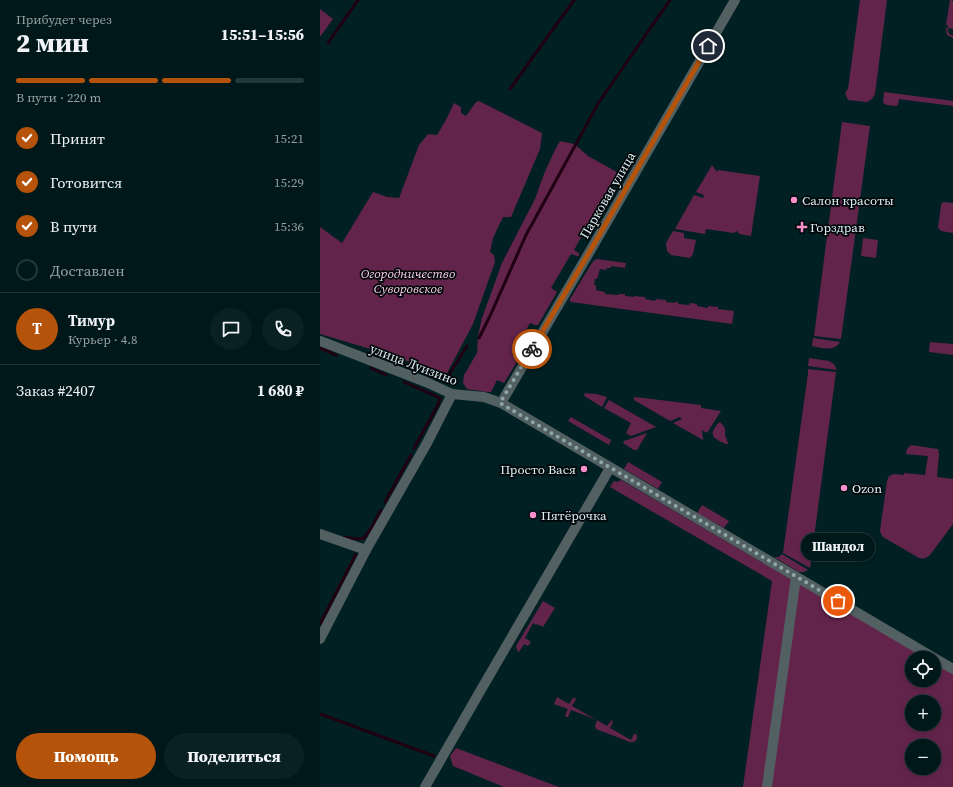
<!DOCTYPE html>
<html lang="ru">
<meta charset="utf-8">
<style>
body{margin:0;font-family:"Source Serif 4",serif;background:#0a2123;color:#f1f3f6;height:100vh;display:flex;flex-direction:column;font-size:15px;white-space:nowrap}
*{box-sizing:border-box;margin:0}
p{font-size:13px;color:#95a0a2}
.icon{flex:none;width:22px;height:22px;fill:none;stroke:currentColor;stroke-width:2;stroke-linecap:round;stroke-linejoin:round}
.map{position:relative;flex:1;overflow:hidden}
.side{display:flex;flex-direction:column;background:#00181a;width:320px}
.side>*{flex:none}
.controls{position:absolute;left:585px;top:651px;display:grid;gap:8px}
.controls a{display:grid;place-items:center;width:36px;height:36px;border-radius:50%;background:#00181a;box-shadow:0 2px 6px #0003,0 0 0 1px #223739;font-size:20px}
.pin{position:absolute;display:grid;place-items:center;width:34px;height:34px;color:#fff;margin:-17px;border:2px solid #fff;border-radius:50%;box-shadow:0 1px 4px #0007}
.courier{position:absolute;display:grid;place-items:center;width:40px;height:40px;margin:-20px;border:3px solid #b45309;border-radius:50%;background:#fff;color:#222;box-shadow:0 1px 5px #0007}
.bubble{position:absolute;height:28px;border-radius:14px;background:#00181a;box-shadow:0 2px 6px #0003,0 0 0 1px #223739;font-size:13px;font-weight:800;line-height:28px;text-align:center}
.headline em{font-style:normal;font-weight:800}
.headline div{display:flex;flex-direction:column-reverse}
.headline{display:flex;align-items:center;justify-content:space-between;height:68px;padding:0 16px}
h1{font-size:26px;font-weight:800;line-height:30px}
.bar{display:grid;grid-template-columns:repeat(4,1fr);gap:6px 4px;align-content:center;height:48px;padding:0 16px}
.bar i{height:5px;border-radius:3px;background:#223739}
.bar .active{background:#b45309}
.bar p{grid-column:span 4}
.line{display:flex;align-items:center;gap:10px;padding:0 16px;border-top:1px solid #223739}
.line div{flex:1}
.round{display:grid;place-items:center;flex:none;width:42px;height:42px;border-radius:21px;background:#0a2123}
ol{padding:0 16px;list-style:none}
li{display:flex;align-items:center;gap:12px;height:44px}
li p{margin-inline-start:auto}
li .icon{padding:4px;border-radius:50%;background:#b45309;color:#fff;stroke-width:4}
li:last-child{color:#95a0a2}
li i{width:22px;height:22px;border:2px solid #223739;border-radius:50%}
.action{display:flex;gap:8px;margin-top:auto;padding:8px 16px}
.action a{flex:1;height:46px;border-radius:24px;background:#b45309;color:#fff;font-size:16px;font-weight:800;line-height:46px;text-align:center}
.action a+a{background:#0a2123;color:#f1f3f6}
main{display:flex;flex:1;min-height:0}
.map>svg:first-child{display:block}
.green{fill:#63244b;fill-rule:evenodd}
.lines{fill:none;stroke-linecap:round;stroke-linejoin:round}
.stream{stroke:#1f0013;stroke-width:3}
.minor{stroke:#536062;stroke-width:10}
.done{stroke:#8fa6a8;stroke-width:4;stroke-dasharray:0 7.2}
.route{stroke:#b45309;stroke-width:5}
.poi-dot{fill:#f890cc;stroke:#010709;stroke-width:1.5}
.labels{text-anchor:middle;stroke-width:3.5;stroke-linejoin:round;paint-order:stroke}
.street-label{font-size:13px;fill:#dceef0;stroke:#010709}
.poi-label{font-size:13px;fill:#dceef0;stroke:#010709;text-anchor:start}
.park-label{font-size:13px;font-style:italic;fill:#f9cee5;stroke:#010709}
</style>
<main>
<section class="side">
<div class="headline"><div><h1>2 мин</h1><p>Прибудет через</p></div><em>15:51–15:56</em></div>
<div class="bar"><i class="active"></i><i class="active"></i><i class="active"></i><i></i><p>В пути · 220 m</p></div>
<ol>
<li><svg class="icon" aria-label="check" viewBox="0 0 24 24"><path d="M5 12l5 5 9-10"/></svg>Принят<p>15:21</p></li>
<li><svg class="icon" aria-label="check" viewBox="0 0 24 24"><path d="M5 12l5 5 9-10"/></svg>Готовится<p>15:29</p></li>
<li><svg class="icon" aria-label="check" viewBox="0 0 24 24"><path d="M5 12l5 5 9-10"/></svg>В пути<p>15:36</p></li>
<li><i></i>Доставлен</li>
</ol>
<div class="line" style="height:72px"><b class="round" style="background:#b45309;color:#fff">Т</b><div><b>Тимур</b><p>Курьер · 4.8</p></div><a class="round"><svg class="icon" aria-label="chat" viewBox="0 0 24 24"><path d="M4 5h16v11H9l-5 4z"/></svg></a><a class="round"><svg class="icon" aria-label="phone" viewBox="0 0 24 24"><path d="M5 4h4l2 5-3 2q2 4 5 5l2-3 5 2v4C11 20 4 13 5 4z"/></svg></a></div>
<div class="line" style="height:52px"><div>Заказ #2407</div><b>1 680 ₽</b></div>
<div class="action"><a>Помощь</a><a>Поделиться</a></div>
</section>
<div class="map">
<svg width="633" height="787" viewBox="0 0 633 787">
<rect width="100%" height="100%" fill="#002023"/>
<g class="green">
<path d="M540,0H567L555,94L552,99L547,102L528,100L525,93L528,89Z"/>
<path d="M630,0H632V1H633V29L628,28C628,33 629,34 633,36V38L627,35L626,28H628V25H626Z"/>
<path d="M0,9L13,19L0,37Z"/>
<path d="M564,92L633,101V106L579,99L578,105L576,106L567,105L563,103Z"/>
<path d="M159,101L222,133L220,149L191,217H183L173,238L170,252L174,255L175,262L153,324L126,375H123L99,365L64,353L0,334V227L22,243L53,192L67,197L79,198L99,145L108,134L117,135L126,120L134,103L141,107V113L146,116L156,102Z"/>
<path d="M522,122L550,126L521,339L494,336Z"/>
<path d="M240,141L254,144L259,148L268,156L304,176V179L301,180L295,177L275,212L282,216V217L279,219L273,216L254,250L259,253V256H257L251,254L231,288L237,292L218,325H215L210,323L192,355L197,358L198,360L184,383L177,380L171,392H167L147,389L143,383L144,375L157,353L158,336L162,318L182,263L215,199L224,174L234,152Z"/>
<path d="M392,165L397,172L398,170L440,176L431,236L419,234L417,231L414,233L386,229L385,234L355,229L374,195L383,198L384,195L376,192Z"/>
<path d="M623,202L633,203V233L621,231L618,228L621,205Z"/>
<path d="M353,231L364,233V238L376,240L373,254L370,258L351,255L347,251L346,243Z"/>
<path d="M543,238L558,240L556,258L541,256Z"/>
<path d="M277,259L306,263L305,268L291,266V268H287L286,270L280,269L277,279H275L274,285H276V290L285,292V294L298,295L299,294H305V296L314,297V296L325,297V299L335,301L336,299L346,300V302L354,303L355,302H358V304L369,305L370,303L377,304V306L388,308V306L398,307V309L414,311L412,324L251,302L250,301V299L272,263L275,260Z"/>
<path d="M493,338L520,342C514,352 502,348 492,346Z"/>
<path d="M610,342L633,344V355L609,352Z"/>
<path d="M489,358L509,361L514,364L517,370L488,366Z"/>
<path d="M488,369L516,372L490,568L463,553L488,373Z"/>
<path d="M265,393L276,394L287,397L282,407L266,397L264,396Z"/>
<path d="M315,397L381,405V408L401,411L387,433L382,430L383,440L353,423L362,419L360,417L350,421L314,400V397Z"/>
<path d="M289,400L336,427L311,436L306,433L311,423L284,408Z"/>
<path d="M251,417L291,440L289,445L248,421Z"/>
<path d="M400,422L405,428V435L408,443V444H406C400,441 389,438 394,429C396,426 397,424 400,422Z"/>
<path d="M327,433L317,450H314L303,443L304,441Z"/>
<path d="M591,445L618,449L619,454L617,477L633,479V524L610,555C606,558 604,559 599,558L563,537L561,534L560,531L567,481L569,476L574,474L584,475V473L605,475L608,456L586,454L587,449Z"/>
<path d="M308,462L342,482L338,489L304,469Z"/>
<path d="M301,480L606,658H592V680H614V663L633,674V787H423L452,581L290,487L294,481L297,482ZM592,702H614V724H592ZM592,746H614V768H592Z"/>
<path d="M382,505L409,521L404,528L377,513Z"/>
<path d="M462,554L488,570L484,572H479L454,557H459Z"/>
<path d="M223,601L235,608L223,627L217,624L216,625L213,623L205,638L211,642L208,646L204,644L199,652L197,650L196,646Z"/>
<path d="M237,697L249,704L253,698H255L256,699L252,706L287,726L292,720L293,722L290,728L311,740L314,734H316C318,737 317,740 314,742H310L276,729L275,726L277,720L251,710L248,717H246L245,715L248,709L234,704Z"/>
<path d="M136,748L239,787H184L133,766L130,756Z"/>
</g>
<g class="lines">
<g class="stream">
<path d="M8,43L38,0"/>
<path d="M190,89L254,0"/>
<path d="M159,338L170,316L206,235L279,102L350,0"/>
<path d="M0,348L16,355"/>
<path d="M51,368L66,375"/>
<path d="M127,378L147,346"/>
<path d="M84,382L120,398L118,405L94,448"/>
<path d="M65,502L91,455"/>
<path d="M24,537L37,539L44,538L52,527L61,510"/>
<path d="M0,624L36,554"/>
<path d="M0,714L114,756"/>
</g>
<g class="minor">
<path d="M0,341L106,382L132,394L164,397L181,403L633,669"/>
<path d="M181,403L273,246L415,0"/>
<path d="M0,534L46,550"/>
<path d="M0,639L46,550L107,443L132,394"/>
<path d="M105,787L162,688L290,468"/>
<path d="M447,787L476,577"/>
</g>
</g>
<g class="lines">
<path class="done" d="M212,349L180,403L518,601"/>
<path class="route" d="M212,349L273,246L388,46"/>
</g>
<g class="poi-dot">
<circle cx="474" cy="200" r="4"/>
<path d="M480 221h4v4h4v4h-4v4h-4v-4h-4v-4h4z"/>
<circle cx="264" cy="469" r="4"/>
<circle cx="524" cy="488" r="4"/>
<circle cx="213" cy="515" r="4"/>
</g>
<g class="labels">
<g class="street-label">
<text transform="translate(287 195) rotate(-60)" y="5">Парковая улица</text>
<text transform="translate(94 364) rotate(21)" y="5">улица Луизино</text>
</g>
<g class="poi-label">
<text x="482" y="205">Салон красоты</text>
<text x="490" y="232">Горздрав</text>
<text x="256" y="474" text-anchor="end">Просто Вася</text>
<text x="532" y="493">Ozon</text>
<text x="221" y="520">Пятёрочка</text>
</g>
<g class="park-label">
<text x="88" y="278">Огородничество<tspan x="88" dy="15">Суворовское</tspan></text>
</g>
</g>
</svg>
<div class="controls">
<a><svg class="icon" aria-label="locate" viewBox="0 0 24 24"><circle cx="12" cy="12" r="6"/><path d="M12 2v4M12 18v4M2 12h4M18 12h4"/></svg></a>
<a>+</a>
<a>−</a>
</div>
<div class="pin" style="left:518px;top:601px;background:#ea580c"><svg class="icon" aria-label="bag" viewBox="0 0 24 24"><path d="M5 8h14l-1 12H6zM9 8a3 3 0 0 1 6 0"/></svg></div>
<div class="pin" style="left:388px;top:46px;background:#1f2937"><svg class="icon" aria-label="home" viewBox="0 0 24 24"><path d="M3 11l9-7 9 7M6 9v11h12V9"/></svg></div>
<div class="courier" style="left:212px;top:349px"><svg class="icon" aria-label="bike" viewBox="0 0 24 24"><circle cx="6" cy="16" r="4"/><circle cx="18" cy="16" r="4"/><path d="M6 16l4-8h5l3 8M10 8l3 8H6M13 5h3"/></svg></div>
<div class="bubble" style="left:481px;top:533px;width:74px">Шандол</div>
</div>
</main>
